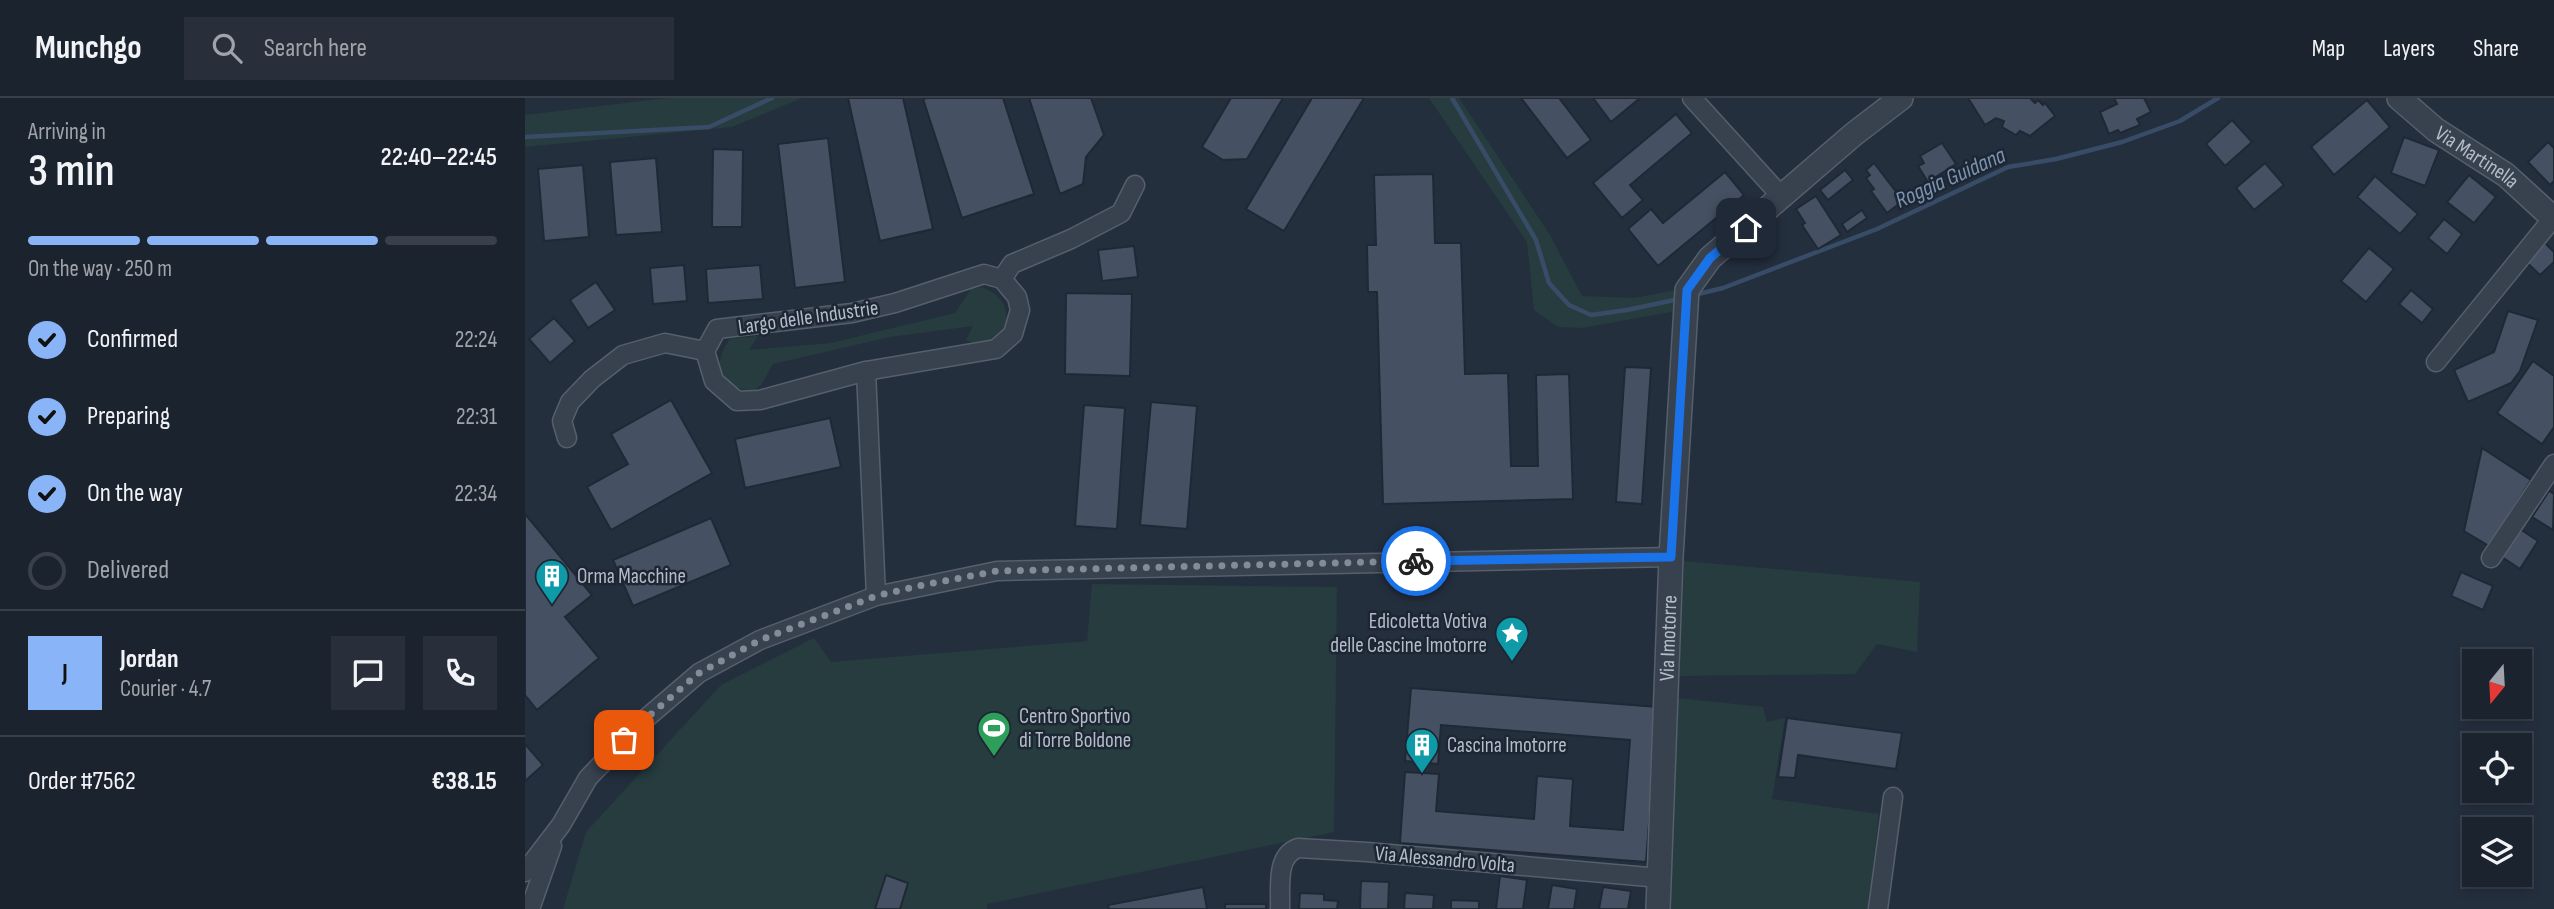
<!DOCTYPE html>
<meta charset="utf-8">
<style>
body{margin:0;font-family:"Sofia Sans Condensed",sans-serif;background:#282f3a;color:#f1f3f6;height:100vh;display:flex;flex-direction:column;font-size:26px;white-space:nowrap}
*{box-sizing:border-box;margin:0}
p{font-size:23px;color:#a0a4aa}
.icon{flex:none;width:38px;height:38px;fill:none;stroke:currentColor;stroke-width:2;stroke-linecap:round;stroke-linejoin:round}
.map{position:relative;flex:1;overflow:hidden}
.details{display:flex;flex-direction:column;background:#1b232e;width:525px}
.details>*{flex:none}
.needle{width:46px;rotate:198deg}
.tools{position:absolute;left:1937px;top:551px;display:grid;gap:14px}
.tools a{display:grid;place-items:center;width:70px;height:70px;border-radius:0px;background:#1b232e;box-shadow:0 4px 10px #0003,0 0 0 2px #39404a;font-size:35px}
.pin{position:absolute;display:grid;place-items:center;width:60px;height:60px;color:#fff;margin:-30px;border-radius:14px;box-shadow:0 4px 10px #0006}
.courier{position:absolute;display:grid;place-items:center;width:70px;height:70px;margin:-35px;border:5px solid #1a73e8;border-radius:50%;background:#fff;color:#222;box-shadow:0 2px 9px #0007}
.overview em{font-style:normal;font-weight:600}
.overview div{display:flex;flex-direction:column-reverse}
.overview{display:flex;align-items:center;justify-content:space-between;height:119px;padding:0 28px}
h1{font-size:46px;font-weight:600;line-height:52px}
.bar{display:grid;grid-template-columns:repeat(4,1fr);gap:10px 7px;align-content:center;height:84px;padding:0 28px}
.bar i{height:9px;border-radius:5px;background:#39404a}
.bar .selected{background:#8ab4f8}
.bar p{grid-column:span 4}
.line{display:flex;align-items:center;gap:18px;padding:0 28px;border-top:2px solid #39404a}
.line div{flex:1}
.round{display:grid;place-items:center;flex:none;width:74px;height:74px;border-radius:0px;background:#282f3a}
ol{padding:0 28px;list-style:none}
li{display:flex;align-items:center;gap:21px;height:77px}
li p{margin-inline-start:auto}
li .icon{padding:7px;border-radius:50%;background:#8ab4f8;color:#111;stroke-width:4}
li:last-child{color:#a0a4aa}
li i{width:38px;height:38px;border:4px solid #39404a;border-radius:50%}
header{display:flex;align-items:center;gap:42px;box-sizing:border-box;height:98px;padding:0 35px;background:#1b232e;border-bottom:2px solid #39404a}
header strong{font-size:33px}
nav{display:flex;gap:38px;margin-inline-start:auto;font-size:24px}
.search{width:490px;height:63px;background:#282f3a;display:flex;align-items:center;gap:18px;box-sizing:border-box;padding:0 24px;border-radius:0px;color:#a0a4aa;font-size:26px}
main{display:flex;flex:1;min-height:0}
.map>svg:first-child{display:block}
.green{fill:#263c3f}
.lines{fill:none;stroke-linecap:round;stroke-linejoin:round}
.stream{stroke:#394c67;stroke-width:4.5}
.building{fill:#455162;stroke:#1f2835;stroke-width:2}
.minor-casing{stroke:#565f6c;stroke-width:21}
.tertiary-casing{stroke:#565f6c;stroke-width:26}
.minor{stroke:#38414e;stroke-width:18}
.tertiary{stroke:#38414e;stroke-width:23}
.done{stroke:#828b98;stroke-width:7;stroke-dasharray:0 12.6}
.route{stroke:#1a73e8;stroke-width:9}
.labels{text-anchor:middle;stroke-width:5;stroke-linejoin:round;paint-order:stroke}
.street-label{font-size:21px;fill:#b4bcc9;stroke:#1d2633}
.poi-label{font-size:21px;fill:#b4bcc9;stroke:#1d2633;text-anchor:start}
.water-label{font-size:23px;font-style:italic;fill:#7c92b1;stroke:#1d2633}
</style>
<header>
<strong>Munchgo</strong>
<div class="search"><svg class="icon" aria-label="search" viewBox="0 0 24 24"><circle cx="10" cy="10" r="6"/><path d="M15 15l6 6"/></svg>Search here</div>
<nav><a>Map</a><a>Layers</a><a>Share</a></nav>
</header>
<main>
<section class="details">
<div class="overview"><div><h1>3 min</h1><p>Arriving in</p></div><em>22:40–22:45</em></div>
<div class="bar"><i class="selected"></i><i class="selected"></i><i class="selected"></i><i></i><p>On the way · 250 m</p></div>
<ol>
<li><svg class="icon" aria-label="check" viewBox="0 0 24 24"><path d="M5 12l5 5 9-10"/></svg>Confirmed<p>22:24</p></li>
<li><svg class="icon" aria-label="check" viewBox="0 0 24 24"><path d="M5 12l5 5 9-10"/></svg>Preparing<p>22:31</p></li>
<li><svg class="icon" aria-label="check" viewBox="0 0 24 24"><path d="M5 12l5 5 9-10"/></svg>On the way<p>22:34</p></li>
<li><i></i>Delivered</li>
</ol>
<div class="line" style="height:126px"><b class="round" style="background:#8ab4f8;color:#111">J</b><div><b>Jordan</b><p>Courier · 4.7</p></div><a class="round"><svg class="icon" aria-label="chat" viewBox="0 0 24 24"><path d="M4 5h16v11H9l-5 4z"/></svg></a><a class="round"><svg class="icon" aria-label="phone" viewBox="0 0 24 24"><path d="M5 4h4l2 5-3 2q2 4 5 5l2-3 5 2v4C11 20 4 13 5 4z"/></svg></a></div>
<div class="line" style="height:91px"><div>Order #7562</div><b>€38.15</b></div>
</section>
<div class="map">
<svg width="2029" height="811" viewBox="0 0 2029 811">
<rect width="100%" height="100%" fill="#242f3e"/>
<g class="green">
<path d="M142,0H277L207,29L0,49V17Z"/>
<path d="M904,0H934L1025,137L1057,198L1108,200L1152,192L1151,213L1057,230L1033,229L1009,212L1002,144Z"/>
<path d="M457,189C502,206 478,258 441,242L448,228L365,239L248,266L236,287L229,293C195,290 185,268 205,241L233,238L224,252L306,245L430,215L446,191Z"/>
<path d="M1159,463L1395,484L1392,554L1352,546L1330,576L1154,578Z"/>
<path d="M567,486L812,489L809,734L462,806V811H38L61,734L196,587L289,540L306,564L562,543Z"/>
<path d="M1152,600L1238,609L1242,624L1260,620L1247,701L1354,716L1343,811H1142Z"/>
</g>
<g class="lines">
<g class="stream">
<path d="M927,0L1011,142L1024,185L1044,207L1066,217L1102,212L1154,201"/>
<path d="M0,39L184,29L247,0"/>
<path d="M1169,197L1198,190L1352,131L1483,69L1531,61L1597,44L1655,23L1693,0"/>
</g>
</g>
<g class="building">
<path d="M323,0H378L408,131L355,143Z"/>
<path d="M402,0H478L509,96L437,120L398,1Z"/>
<path d="M504,0H566L579,37L561,59L558,86L535,96Z"/>
<path d="M706,0H758L722,61L698,62L677,49Z"/>
<path d="M787,0H839L759,133L721,111Z"/>
<path d="M996,0H1034L1066,42L1042,60Z"/>
<path d="M1068,0H1115L1086,24Z"/>
<path d="M1443,0H1505L1510,5L1513,2L1518,7L1520,5L1530,18L1505,38L1495,33L1491,37L1477,29L1479,23L1471,20L1460,27Z"/>
<path d="M1589,0H1619L1626,14L1612,21L1615,27L1595,35L1593,32L1584,36L1575,14L1592,6Z"/>
<path d="M1842,2L1865,29L1809,77L1786,49Z"/>
<path d="M1151,16L1167,35L1105,87L1118,102L1097,120L1068,85Z"/>
<path d="M1707,22L1727,44L1700,68L1681,46Z"/>
<path d="M1879,39L1914,52L1900,88L1866,75Z"/>
<path d="M303,40L320,184L270,190L253,46Z"/>
<path d="M2023,44L2029,50V83L2025,87L2003,64Z"/>
<path d="M1417,45L1431,66L1403,84L1393,68L1399,65L1395,58Z"/>
<path d="M188,51L218,52L217,129H187Z"/>
<path d="M131,60L137,134L91,137L85,64Z"/>
<path d="M1349,65L1372,95L1370,98L1375,105L1362,115L1346,93L1349,91L1341,80L1345,77L1341,72Z"/>
<path d="M1740,65L1759,87L1729,112L1711,90Z"/>
<path d="M58,67L64,139L19,143L13,71Z"/>
<path d="M1320,72L1328,82L1303,102L1295,92Z"/>
<path d="M1200,74L1219,97L1133,168L1103,131L1126,111L1138,125Z"/>
<path d="M908,76L910,145H936L940,276L983,275L986,368H1013L1011,277L1044,276L1048,401L858,406L852,194H843L842,147H851L849,77Z"/>
<path d="M1944,77L1971,99L1949,125L1922,104Z"/>
<path d="M1850,78L1893,116L1875,136L1832,99Z"/>
<path d="M1291,98L1316,137L1293,151L1277,127L1280,125L1271,111Z"/>
<path d="M1337,112L1342,120L1322,134L1317,126Z"/>
<path d="M1919,121L1937,136L1922,156L1903,140Z"/>
<path d="M2014,139L2029,154V164L2015,177L1995,158Z"/>
<path d="M609,148L613,179L577,183L573,152Z"/>
<path d="M1844,150L1869,171L1841,204L1816,183Z"/>
<path d="M159,167L162,203L128,206L125,170Z"/>
<path d="M235,167L238,201L183,205L181,171Z"/>
<path d="M71,184L90,212L63,230L45,202Z"/>
<path d="M1886,192L1908,211L1897,225L1874,206Z"/>
<path d="M541,195L607,196L605,278L540,276Z"/>
<path d="M1983,213L2013,222L1995,273L1986,285L1943,304L1929,272L1969,254Z"/>
<path d="M29,220L50,243L25,265L4,241Z"/>
<path d="M2008,263L2029,278V329L2017,346L1972,315Z"/>
<path d="M1100,269L1126,270L1117,406L1091,404Z"/>
<path d="M146,302L187,375L86,432L62,389L103,366L86,336Z"/>
<path d="M626,304L672,308L662,431L615,427Z"/>
<path d="M559,307L600,310L592,431L550,428Z"/>
<path d="M305,320L316,369L220,390L210,341Z"/>
<path d="M1957,350L2006,382L1964,448L1939,433Z"/>
<path d="M2024,393L2029,396L2028,432L2007,419Z"/>
<path d="M0,416L67,497L40,519L74,560L12,612L0,597Z"/>
<path d="M186,420L206,467L108,508L88,462Z"/>
<path d="M1995,431L2013,443L1995,471L1977,459Z"/>
<path d="M1936,474L1968,488L1958,512L1926,498Z"/>
<path d="M886,590L1133,609L1121,764L875,745L880,674L914,676L911,713L1009,721L1012,678L1048,681L1045,728L1098,732L1105,642L916,627L913,666L880,663Z"/>
<path d="M1262,620L1377,635L1371,671L1273,657L1270,680L1253,679Z"/>
<path d="M0,646L18,667L0,683Z"/>
<path d="M361,777L383,785L375,811H350Z"/>
<path d="M975,778L1002,782L998,811H971Z"/>
<path d="M836,783L864,784L863,811H835Z"/>
<path d="M1027,787L1052,791L1049,811H1023Z"/>
<path d="M678,789L682,811H584L583,807Z"/>
<path d="M1078,789L1106,793L1103,811H1074Z"/>
<path d="M775,795L799,796V802L813,803L812,811H774Z"/>
<path d="M880,795L909,797L908,811H879Z"/>
<path d="M926,802L954,803V811H926Z"/>
<rect x="700" y="806" width="41" height="5"/>
</g>
<g class="lines">
<defs>
<g id="minor">
<path d="M1167,0L1257,99"/>
<path d="M477,181L492,199L495,212L488,236L471,251L341,273L235,302L212,303L189,283L180,253L192,231L327,215L370,205L459,176L477,181L487,166L546,141L596,115L610,87"/>
<path d="M1911,264L2028,120"/>
<path d="M341,273L351,498"/>
<path d="M42,340L37,323L45,304L67,281L98,257L140,245L180,253"/>
<path d="M1966,460L2029,366"/>
<path d="M0,774L36,727L63,680L118,623L174,575L235,542L351,498L472,473L1146,459"/>
<path d="M5,811L27,748"/>
<path d="M755,811C756,790 750,758 773,750L842,754L1135,780"/>
<path d="M1353,811L1368,699"/>
</g>
<g id="tertiary">
<path id="s1" d="M1874,0L1911,32L1981,77L2029,121"/>
<path id="s2" d="M1133,811L1146,459L1162,192L1185,160L1329,36L1376,0"/>
</g>
</defs>
<use href="#minor" class="minor-casing"/>
<use href="#tertiary" class="tertiary-casing"/>
<use href="#minor" class="minor"/>
<use href="#tertiary" class="tertiary"/>
</g>
<g class="lines">
<path class="done" d="M99,642L118,623L174,575L235,542L351,498L393,488L472,473L891,463"/>
<path class="route" d="M891,463L1146,459L1162,192L1185,160L1221,130"/>
</g>
<defs>
<symbol id="building-pin" viewBox="-11 -11 22 30"><path d="M0 17L-7.5 6A9.5 9.5 0 1 1 7.5 6Z" fill="#0f9aa8" stroke="#1d2633"/><path d="M-4-6H4V6H1V3H-1V6H-4ZM-2.5-4.3h1.7v1.8h-1.7ZM.8-4.3h1.7v1.8H.8ZM-2.5-1h1.7V.8h-1.7ZM.8-1h1.7V.8H.8Z" fill="#fff"/></symbol>
<symbol id="sight-pin" viewBox="-11 -11 22 30"><path d="M0 17L-7.5 6A9.5 9.5 0 1 1 7.5 6Z" fill="#0f9aa8" stroke="#1d2633"/><path d="M0-6L1.8-2.2L6-1.7L2.9 1.2L3.7 5.4L0 3.3L-3.7 5.4L-2.9 1.2L-6-1.7L-1.8-2.2Z" fill="#fff"/></symbol>
<symbol id="stadium-pin" viewBox="-11 -11 22 30"><path d="M0 17L-7.5 6A9.5 9.5 0 1 1 7.5 6Z" fill="#2e9e5b" stroke="#1d2633"/><path d="M0-5a6.5 5 0 1 0 0 10a6.5 5 0 1 0 0-10ZM-3.5-1.8h7v3.6h-7Z" fill="#fff"/></symbol>
</defs>
<g fill-rule="evenodd">
<use href="#building-pin" x="8" y="459" width="38" height="52"/>
<use href="#sight-pin" x="968" y="516" width="38" height="52"/>
<use href="#stadium-pin" x="450" y="611" width="38" height="52"/>
<use href="#building-pin" x="878" y="628" width="38" height="52"/>
</g>
<g class="labels">
<g class="street-label">
<text dy="7" stroke="none"><textPath href="#s1" startOffset="98">Via Martinella</textPath></text>
<text transform="translate(283 219) rotate(-8)" y="7">Largo delle Industrie</text>
<text dy="7" stroke="none"><textPath href="#s2" startOffset="271">Via Imotorre</textPath></text>
<text transform="translate(920 761) rotate(5)" y="7">Via Alessandro Volta</text>
</g>
<g class="poi-label">
<text x="52" y="485">Orma Macchine</text>
<text x="962" y="530" text-anchor="end">Edicoletta Votiva<tspan x="962" dy="24">delle Cascine Imotorre</tspan></text>
<text x="494" y="625">Centro Sportivo<tspan x="494" dy="24">di Torre Boldone</tspan></text>
<text x="922" y="654">Cascina Imotorre</text>
</g>
<g class="water-label">
<text transform="translate(1425 79) rotate(-24)" y="8">Roggia Guidana</text>
</g>
</g>
</svg>
<div class="tools">
<a><svg class="needle" viewBox="-14 -14 28 28"><path d="M0-13l5 13h-10z" fill="#e53935"/><path d="M0 13l5-13h-10z" fill="#a0a4aa"/></svg></a>
<a><svg class="icon" aria-label="locate" viewBox="0 0 24 24"><circle cx="12" cy="12" r="6"/><path d="M12 2v4M12 18v4M2 12h4M18 12h4"/></svg></a>
<a><svg class="icon" aria-label="layers" viewBox="0 0 24 24"><path d="M12 4l9 5-9 5-9-5zM3 14l9 5 9-5"/></svg></a>
</div>
<div class="pin" style="left:99px;top:642px;background:#ea580c"><svg class="icon" aria-label="bag" viewBox="0 0 24 24"><path d="M5 8h14l-1 12H6zM9 8a3 3 0 0 1 6 0"/></svg></div>
<div class="pin" style="left:1221px;top:130px;background:#1f2937"><svg class="icon" aria-label="home" viewBox="0 0 24 24"><path d="M3 11l9-7 9 7M6 9v11h12V9"/></svg></div>
<div class="courier" style="left:891px;top:463px"><svg class="icon" aria-label="bike" viewBox="0 0 24 24"><circle cx="6" cy="16" r="4"/><circle cx="18" cy="16" r="4"/><path d="M6 16l4-8h5l3 8M10 8l3 8H6M13 5h3"/></svg></div>
</div>
</main>
